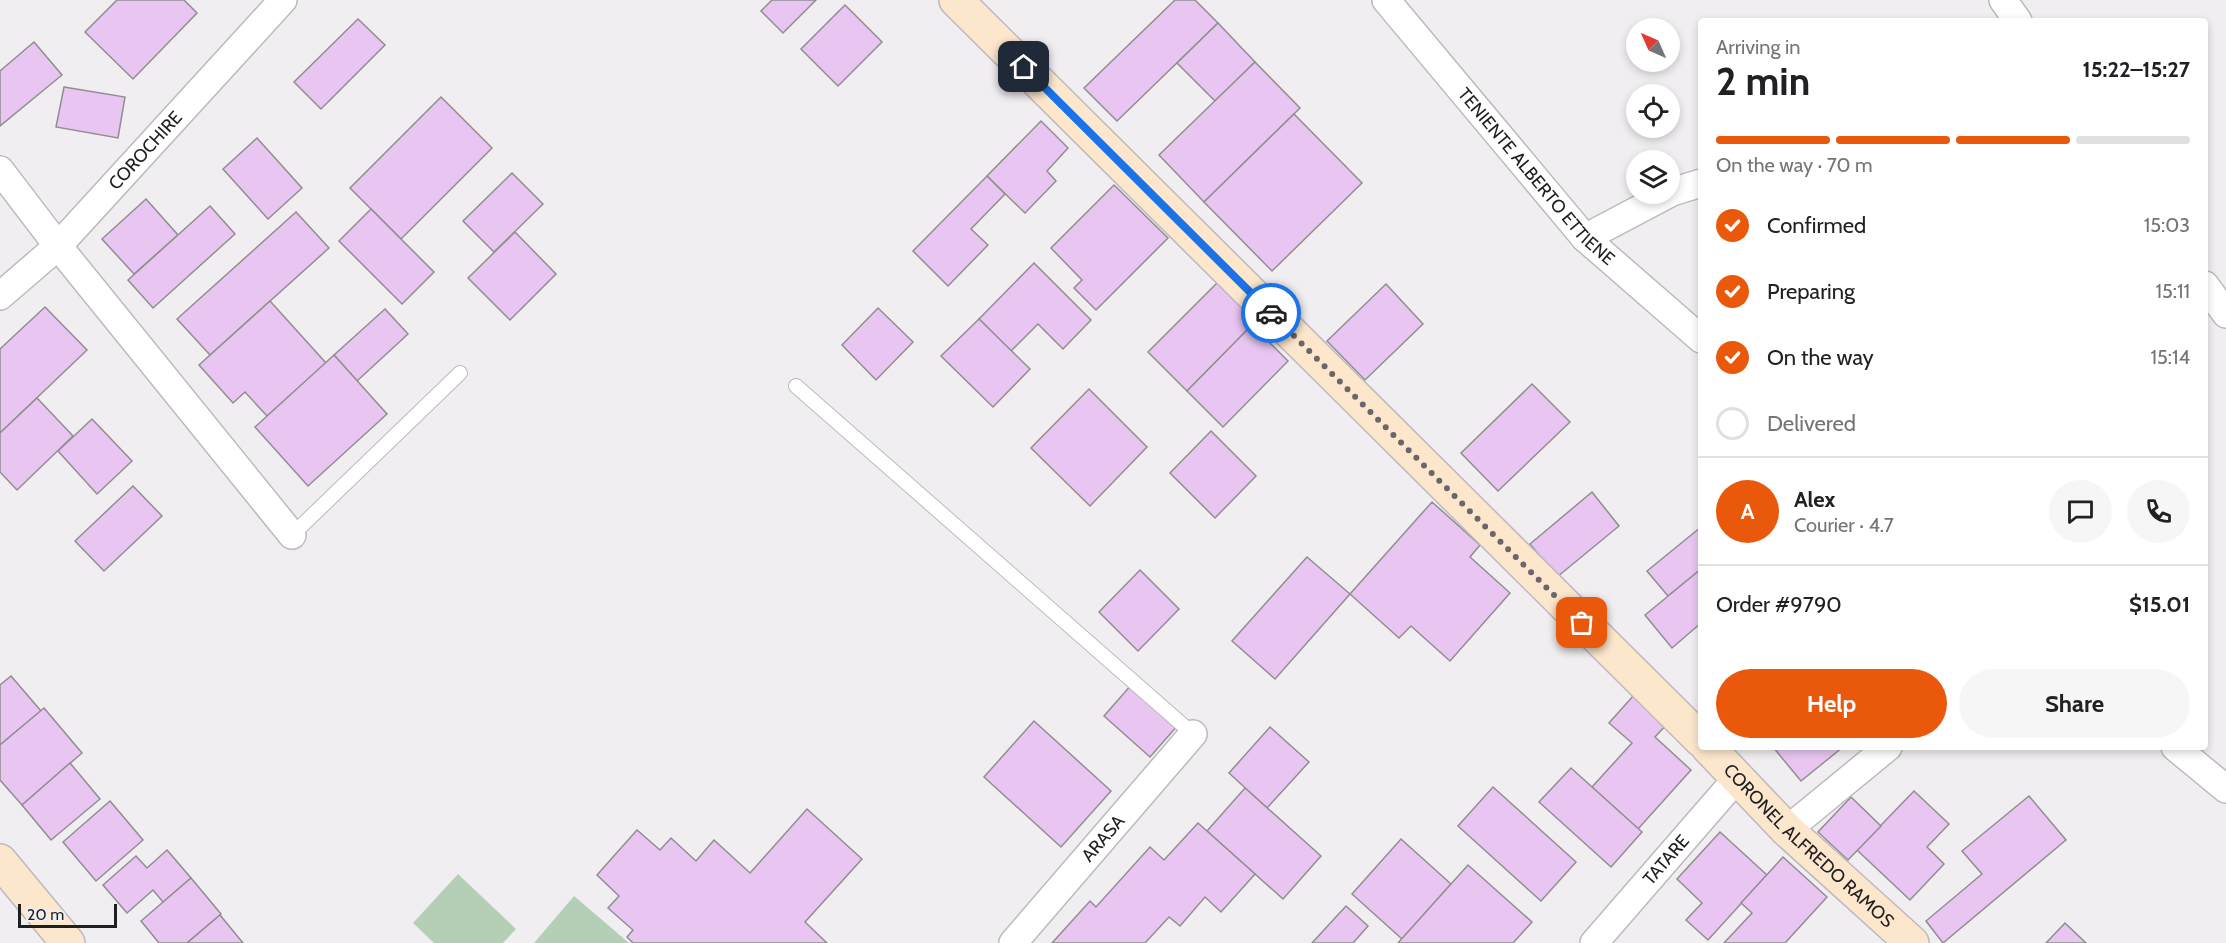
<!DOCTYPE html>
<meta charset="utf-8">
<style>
body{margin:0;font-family:Cabin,sans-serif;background:#f6f6f6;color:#202124;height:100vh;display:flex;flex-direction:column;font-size:22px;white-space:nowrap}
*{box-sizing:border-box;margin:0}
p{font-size:20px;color:#757577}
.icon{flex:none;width:33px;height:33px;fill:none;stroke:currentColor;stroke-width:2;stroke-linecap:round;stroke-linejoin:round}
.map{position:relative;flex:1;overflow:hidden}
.sheet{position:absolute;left:1698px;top:18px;width:510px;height:732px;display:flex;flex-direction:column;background:#fff;border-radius:6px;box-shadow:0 3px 9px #0003}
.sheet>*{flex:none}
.needle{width:39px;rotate:315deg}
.buttons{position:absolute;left:1626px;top:18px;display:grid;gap:12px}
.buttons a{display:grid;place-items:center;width:54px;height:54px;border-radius:50%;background:#fff;box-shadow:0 3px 9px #0003;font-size:30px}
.scale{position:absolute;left:18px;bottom:15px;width:99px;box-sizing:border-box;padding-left:6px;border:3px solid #201f20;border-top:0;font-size:16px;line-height:21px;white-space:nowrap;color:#201f20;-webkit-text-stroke:4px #f1eef1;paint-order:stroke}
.pin{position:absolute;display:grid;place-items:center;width:51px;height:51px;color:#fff;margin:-26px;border-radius:12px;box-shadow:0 3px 9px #0006}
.courier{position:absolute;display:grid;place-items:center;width:60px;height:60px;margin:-30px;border:4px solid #1a73e8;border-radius:50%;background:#fff;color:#222;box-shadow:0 2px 8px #0007}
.headline em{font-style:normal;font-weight:700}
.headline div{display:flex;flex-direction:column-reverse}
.headline{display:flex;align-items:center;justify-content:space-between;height:102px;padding:0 18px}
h1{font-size:39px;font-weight:700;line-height:45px}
.bar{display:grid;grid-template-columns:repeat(4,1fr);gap:9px 6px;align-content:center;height:72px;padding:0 18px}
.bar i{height:8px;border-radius:4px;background:#e0e0e0}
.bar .current{background:#ea580c}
.bar p{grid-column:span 4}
.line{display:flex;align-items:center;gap:15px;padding:0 18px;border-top:2px solid #e0e0e0}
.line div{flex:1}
.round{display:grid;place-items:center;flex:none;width:63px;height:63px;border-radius:32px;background:#f6f6f6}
ol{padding:0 18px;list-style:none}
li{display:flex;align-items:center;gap:18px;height:66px}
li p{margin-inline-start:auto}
li .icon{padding:6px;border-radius:50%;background:#ea580c;color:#fff;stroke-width:4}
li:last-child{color:#757577}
li i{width:33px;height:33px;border:3px solid #e0e0e0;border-radius:50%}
.button{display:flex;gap:12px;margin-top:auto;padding:12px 18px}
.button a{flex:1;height:69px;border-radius:36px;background:#ea580c;color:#fff;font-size:24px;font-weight:700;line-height:69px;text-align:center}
.button a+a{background:#f6f6f6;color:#202124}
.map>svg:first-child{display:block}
.green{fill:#b5cfb6}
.building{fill:#e8c6f1;stroke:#908e91;stroke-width:1.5}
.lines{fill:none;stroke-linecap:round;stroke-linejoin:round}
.lane-casing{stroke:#bcbabd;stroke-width:16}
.street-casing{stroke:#bcbabd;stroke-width:30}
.secondary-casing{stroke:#bcbabd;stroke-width:36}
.lane{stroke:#fff;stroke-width:14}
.street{stroke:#fff;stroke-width:27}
.secondary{stroke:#fce6cc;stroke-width:33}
.done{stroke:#696769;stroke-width:6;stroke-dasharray:0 10.8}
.route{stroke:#1a73e8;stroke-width:8}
.labels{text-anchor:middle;stroke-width:4.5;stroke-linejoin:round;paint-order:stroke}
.street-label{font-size:18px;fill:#201f20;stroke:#f1eef1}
</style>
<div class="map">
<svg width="2226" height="943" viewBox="0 0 2226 943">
<rect width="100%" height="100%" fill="#f1eef1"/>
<g class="green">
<path d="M458,874L516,929L503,943H434L413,923Z"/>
<path d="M574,896L629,943H534Z"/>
</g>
<g class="building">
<path d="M117,0H184L197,13L133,79L85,32Z"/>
<path d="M772,0H816L783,33L761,11Z"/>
<path d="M1175,0H1195L1218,23L1117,121L1084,88Z"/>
<path d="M845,5L882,42L838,86L801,49Z"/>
<path d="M358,19L385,45L321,109L294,82Z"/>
<path d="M1218,23L1255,62L1215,101L1177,63Z"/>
<path d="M34,42L62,75L0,126V71Z"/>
<path d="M1255,62L1300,108L1204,202L1159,155Z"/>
<path d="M64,87L125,97L118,138L56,127Z"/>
<path d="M441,97L492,148L401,239L350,188Z"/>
<path d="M1294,114L1362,183L1272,271L1204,202Z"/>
<path d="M1041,121L1068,148L1047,171L1056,181L1025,213L987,176Z"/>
<path d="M257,138L302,188L268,219L223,169Z"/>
<path d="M512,173L543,204L494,252L463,221Z"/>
<path d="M987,176L1005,194L971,229L988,245L948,286L913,251Z"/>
<path d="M1114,185L1168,238L1096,310L1074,288L1082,280L1051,248Z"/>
<path d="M146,199L178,235L134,274L102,239Z"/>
<path d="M210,206L235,234L153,308L128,280Z"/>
<path d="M371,209L434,272L402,304L339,241Z"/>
<path d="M296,212L329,248L210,355L177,319Z"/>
<path d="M515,232L556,274L510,320L468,278Z"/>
<path d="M1034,263L1091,320L1063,349L1038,324L1011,351L979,319Z"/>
<path d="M1217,283L1256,321L1187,391L1148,352Z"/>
<path d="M1386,284L1423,324L1365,380L1327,341Z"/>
<path d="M270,301L326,363L267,416L245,392L233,403L199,365Z"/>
<path d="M45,307L87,350L0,433V349Z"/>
<path d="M878,308L913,342L876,380L842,345Z"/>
<path d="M385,309L408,334L357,381L334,355Z"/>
<path d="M979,319L1030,369L993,407L941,356Z"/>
<path d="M1252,325L1288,361L1223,427L1187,391Z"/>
<path d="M334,355L387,414L308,486L255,427Z"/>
<path d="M1532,384L1570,422L1498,491L1461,453Z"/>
<path d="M1089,389L1147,447L1090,506L1031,448Z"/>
<path d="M37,398L73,436L17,490L0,472V433Z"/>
<path d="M92,419L132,461L97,494L58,451Z"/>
<path d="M1211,431L1256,476L1215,518L1170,473Z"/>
<path d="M133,486L162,516L104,571L75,541Z"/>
<path d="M1592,492L1619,526L1557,577L1530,544Z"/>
<path d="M1432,502L1480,545L1470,557L1510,593L1450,661L1411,626L1399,638L1350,594Z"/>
<path d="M1701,527V569L1668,596L1647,571Z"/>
<path d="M1307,557L1350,594L1275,679L1232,641Z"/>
<path d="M1701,569V623L1672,648L1645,615Z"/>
<path d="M1140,570L1179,609L1138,651L1099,612Z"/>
<path d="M11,676L41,711L0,745V685Z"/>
<path d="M1132,684L1178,725L1150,757L1104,716Z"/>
<path d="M1634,695L1667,724L1655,737L1691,770L1638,829L1592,787L1632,743L1609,723Z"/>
<path d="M44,708L82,753L22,805L0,780V745Z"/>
<path d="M1034,721L1111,791L1061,847L984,777Z"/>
<path d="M1270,727L1309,762L1267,808L1229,773Z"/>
<path d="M1773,747H1843L1801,781Z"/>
<path d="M70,763L100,799L51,840L22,805Z"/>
<path d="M1571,768L1642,832L1611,867L1539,802Z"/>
<path d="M1493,787L1576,862L1541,901L1458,826Z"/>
<path d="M1245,788L1321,856L1283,899L1207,831Z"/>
<path d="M1914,791L1949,824L1927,847L1944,864L1910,900L1857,850Z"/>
<path d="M2029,796L2066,840L1943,943L1926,921L1982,874L1962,851Z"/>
<path d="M1851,797L1881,826L1848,860L1818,832Z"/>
<path d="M110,801L143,840L96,881L63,842Z"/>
<path d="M807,809L862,859L805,922L827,943H633L627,937L633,930L608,908L619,896L597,875L637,830L660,850L671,838L696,861L714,840L750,873Z"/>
<path d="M1198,823L1255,874L1221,912L1205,897L1180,926L1169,917L1145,943H1052L1090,901L1096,907L1150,847L1164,860Z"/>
<path d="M1720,832L1767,875L1708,940L1686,920L1702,903L1677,879Z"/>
<path d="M1401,839L1451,884L1402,939L1352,894Z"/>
<path d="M167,850L191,878L163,902L153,890L127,913L103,885L136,856L147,868Z"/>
<path d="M1783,857L1827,897L1785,943H1724L1752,913L1741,903Z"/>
<path d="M1468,865L1532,922L1513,943H1398Z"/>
<path d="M191,878L221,914L187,943H159L141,921Z"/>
<path d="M1346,906L1368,926L1353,943H1312Z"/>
<path d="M220,915L243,943H187Z"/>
<path d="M2065,923L2086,943H2046Z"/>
</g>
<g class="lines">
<defs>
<g id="lane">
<path d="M796,386L1193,734"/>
<path d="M292,535L460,373"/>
</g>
<g id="street">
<path id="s1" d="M1386,0L1585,238L1701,339"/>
<path d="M2003,0L2018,21"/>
<path d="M0,170L58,246L292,535"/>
<path d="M1585,238L1672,192L1701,183"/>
<path d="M2205,285L2226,314"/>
<path id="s2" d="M0,296L58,246L283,0"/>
<path d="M2175,747L2226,789"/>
<path d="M1787,830L1888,747"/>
<path id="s3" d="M1013,943L1193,734"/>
<path id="s4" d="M1594,943L1738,777"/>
</g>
<g id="secondary">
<path d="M956,0L1701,740"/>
<path id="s5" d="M1708,747L1787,830L1912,943"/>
<path d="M0,861L68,943"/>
</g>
</defs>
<use href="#lane" class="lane-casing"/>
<use href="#street" class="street-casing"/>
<use href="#secondary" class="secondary-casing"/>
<use href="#lane" class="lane"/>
<use href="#street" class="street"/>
<use href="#secondary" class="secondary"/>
</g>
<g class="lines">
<path class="done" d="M1271,313L1582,623"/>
<path class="route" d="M1024,67L1271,313"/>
</g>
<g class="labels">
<g class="street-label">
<text dy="6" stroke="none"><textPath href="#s2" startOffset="206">COROCHIRE</textPath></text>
<text dy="6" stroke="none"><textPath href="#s1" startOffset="232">TENIENTE ALBERTO ETTIENE</textPath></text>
<text dy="6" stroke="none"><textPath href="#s3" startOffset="138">ARASA</textPath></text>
<text dy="6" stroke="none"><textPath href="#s5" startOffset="141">CORONEL ALFREDO RAMOS</textPath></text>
<text dy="6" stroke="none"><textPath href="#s4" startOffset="110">TATARE</textPath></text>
</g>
</g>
</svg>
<div class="buttons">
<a><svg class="needle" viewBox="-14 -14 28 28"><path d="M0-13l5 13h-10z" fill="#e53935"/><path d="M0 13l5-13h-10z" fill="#757577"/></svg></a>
<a><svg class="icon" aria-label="locate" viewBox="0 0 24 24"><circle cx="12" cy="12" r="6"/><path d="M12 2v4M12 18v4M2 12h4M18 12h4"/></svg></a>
<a><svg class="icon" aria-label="layers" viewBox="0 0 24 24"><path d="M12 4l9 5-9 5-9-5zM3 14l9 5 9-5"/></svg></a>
</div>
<div class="scale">20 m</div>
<div class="pin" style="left:1582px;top:623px;background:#ea580c"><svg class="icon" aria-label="bag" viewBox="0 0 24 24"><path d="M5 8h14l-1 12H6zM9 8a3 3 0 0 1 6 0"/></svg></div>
<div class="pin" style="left:1024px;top:67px;background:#1f2937"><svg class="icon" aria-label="home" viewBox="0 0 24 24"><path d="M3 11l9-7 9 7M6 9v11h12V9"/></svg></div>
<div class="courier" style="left:1271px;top:313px"><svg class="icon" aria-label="car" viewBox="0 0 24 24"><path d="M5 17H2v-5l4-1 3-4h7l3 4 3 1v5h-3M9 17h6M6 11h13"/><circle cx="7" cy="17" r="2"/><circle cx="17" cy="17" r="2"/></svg></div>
<section class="sheet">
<div class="headline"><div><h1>2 min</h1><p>Arriving in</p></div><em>15:22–15:27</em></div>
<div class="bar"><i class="current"></i><i class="current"></i><i class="current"></i><i></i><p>On the way · 70 m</p></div>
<ol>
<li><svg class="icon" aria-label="check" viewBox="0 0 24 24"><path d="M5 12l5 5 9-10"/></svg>Confirmed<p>15:03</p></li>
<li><svg class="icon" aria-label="check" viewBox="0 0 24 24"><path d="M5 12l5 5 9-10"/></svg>Preparing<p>15:11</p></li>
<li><svg class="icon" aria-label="check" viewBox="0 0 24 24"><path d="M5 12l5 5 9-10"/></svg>On the way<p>15:14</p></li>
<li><i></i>Delivered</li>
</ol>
<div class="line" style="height:108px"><b class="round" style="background:#ea580c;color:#fff">A</b><div><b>Alex</b><p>Courier · 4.7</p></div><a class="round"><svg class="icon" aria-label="chat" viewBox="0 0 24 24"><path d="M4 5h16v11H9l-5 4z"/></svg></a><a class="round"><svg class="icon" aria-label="phone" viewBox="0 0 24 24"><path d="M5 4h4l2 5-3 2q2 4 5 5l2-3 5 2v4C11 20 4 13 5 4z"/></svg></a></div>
<div class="line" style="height:78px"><div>Order #9790</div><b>$15.01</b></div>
<div class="button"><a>Help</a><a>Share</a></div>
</section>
</div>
